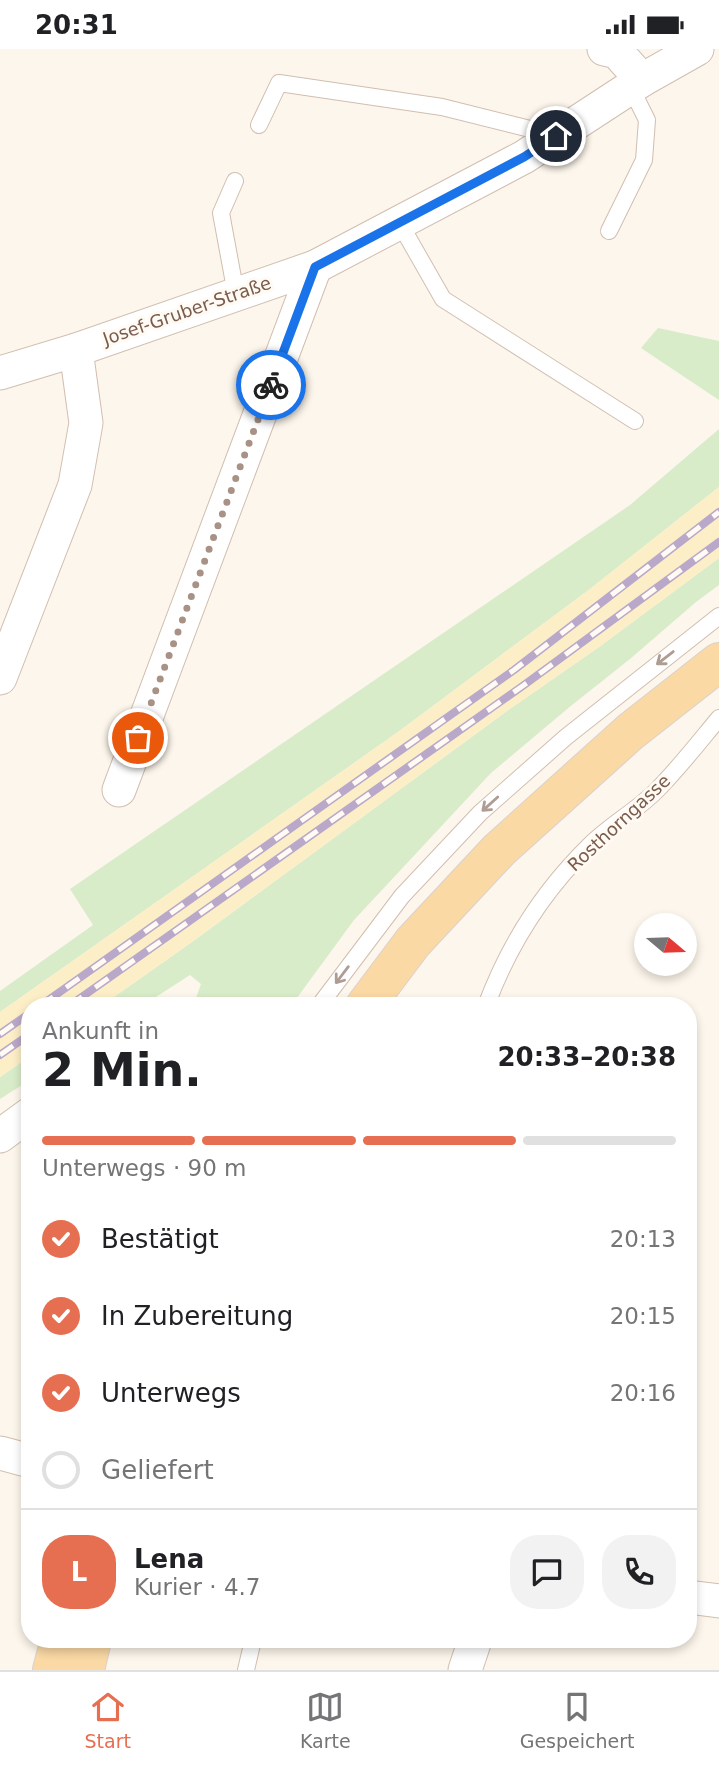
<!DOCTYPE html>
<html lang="de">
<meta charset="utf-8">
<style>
body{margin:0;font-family:"DejaVu Sans",sans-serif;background:#f2f2f2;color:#202124;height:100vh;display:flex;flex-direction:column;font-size:26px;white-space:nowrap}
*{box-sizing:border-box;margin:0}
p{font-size:23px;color:#757577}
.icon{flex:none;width:38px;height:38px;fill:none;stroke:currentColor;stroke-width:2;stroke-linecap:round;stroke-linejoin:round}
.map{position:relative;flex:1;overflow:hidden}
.drawer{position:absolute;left:21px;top:948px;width:676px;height:651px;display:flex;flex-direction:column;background:#fff;border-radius:28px;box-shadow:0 4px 10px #0003}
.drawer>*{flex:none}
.needle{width:46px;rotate:109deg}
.buttons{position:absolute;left:634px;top:864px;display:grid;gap:14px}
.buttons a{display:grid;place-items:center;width:63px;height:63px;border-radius:50%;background:#fff;box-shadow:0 4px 10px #0003;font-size:35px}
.pin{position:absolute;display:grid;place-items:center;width:60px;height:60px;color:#fff;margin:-30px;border:4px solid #fff;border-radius:50%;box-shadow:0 2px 7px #0007}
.courier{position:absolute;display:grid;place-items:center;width:70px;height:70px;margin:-35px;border:5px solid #1a73e8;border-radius:50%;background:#fff;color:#222;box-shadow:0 2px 9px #0007}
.head em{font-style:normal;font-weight:700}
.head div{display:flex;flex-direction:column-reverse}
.head{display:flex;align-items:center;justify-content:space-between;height:119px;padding:0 21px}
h1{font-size:46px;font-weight:700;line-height:52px}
.bar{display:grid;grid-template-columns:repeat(4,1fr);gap:10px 7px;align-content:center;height:84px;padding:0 21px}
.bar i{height:9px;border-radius:5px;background:#e0e0e0}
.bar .selected{background:#e76f51}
.bar p{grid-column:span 4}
.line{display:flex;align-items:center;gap:18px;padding:0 21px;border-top:2px solid #e0e0e0}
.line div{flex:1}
.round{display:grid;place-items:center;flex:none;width:74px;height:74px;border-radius:28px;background:#f2f2f2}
ol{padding:0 21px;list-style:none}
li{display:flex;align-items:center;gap:21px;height:77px}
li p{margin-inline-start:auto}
li .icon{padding:7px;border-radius:50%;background:#e76f51;color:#fff;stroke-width:4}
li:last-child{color:#757577}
li i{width:38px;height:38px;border:4px solid #e0e0e0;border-radius:50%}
.status{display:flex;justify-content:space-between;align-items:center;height:49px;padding:0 35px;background:#fff;direction:ltr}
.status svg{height:19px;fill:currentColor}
.menu{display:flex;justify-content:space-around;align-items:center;height:98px;border-top:2px solid #e0e0e0;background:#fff;font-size:19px;color:#757577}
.menu a{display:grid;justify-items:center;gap:4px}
.menu .selected{color:#e76f51}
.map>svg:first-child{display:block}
.green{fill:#d8ecc9}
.sand{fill:#fcefc7}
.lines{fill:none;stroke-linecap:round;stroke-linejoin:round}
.service-casing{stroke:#d1beb0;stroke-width:18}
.minor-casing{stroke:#d1beb0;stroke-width:35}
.primary-casing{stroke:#dad1cd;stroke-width:40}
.service{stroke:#fff;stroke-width:16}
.minor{stroke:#fff;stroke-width:33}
.primary{stroke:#fbd9a5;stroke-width:38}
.rail-casing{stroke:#b9a8c9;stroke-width:8}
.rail{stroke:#fffaf3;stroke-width:5;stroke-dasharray:16;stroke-linecap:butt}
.oneway{stroke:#af9d94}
.done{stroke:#a89285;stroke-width:7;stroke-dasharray:0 12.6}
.route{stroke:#1a73e8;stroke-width:9}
.labels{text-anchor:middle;stroke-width:6;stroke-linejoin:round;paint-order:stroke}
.street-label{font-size:18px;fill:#7a5c4d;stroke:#fffaf3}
</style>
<div class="status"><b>20:31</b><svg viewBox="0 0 49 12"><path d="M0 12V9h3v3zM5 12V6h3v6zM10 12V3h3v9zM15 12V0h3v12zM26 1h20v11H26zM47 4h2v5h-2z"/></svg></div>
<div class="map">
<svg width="719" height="1621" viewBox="0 0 719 1621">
<rect width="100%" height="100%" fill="#fdf6ec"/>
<g class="green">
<path d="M658,279L719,292V351L641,299Z"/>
<path d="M719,380V438L590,540L398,683L0,963V942L93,876L70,840L630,456Z"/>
<path d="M719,509V536L696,553L630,610L572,656L491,724L354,871L291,957H193L201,935L190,926L142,957H101L192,893L507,662L599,598Z"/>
<path d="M30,1007V1031L0,1050V1028Z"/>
</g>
<path class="sand" d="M719,438V509L599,598L507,662L192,893L101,957H30V1007L0,1028V963L398,683L590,540Z"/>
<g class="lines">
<defs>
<g id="service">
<path d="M259,76L279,34L442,58L554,86"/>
<path d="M235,132L221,164L236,245"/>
<path d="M399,173L443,250L635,372"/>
<path d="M609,182L644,111L647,71L631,39"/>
<path d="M319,957L402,847L480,764L566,688L719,567"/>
<path d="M486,957C509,895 542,843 590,796C610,776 636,762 656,742C679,719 699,693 719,669"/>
<path d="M246,1621L253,1591"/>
</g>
<g id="minor">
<path d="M604,0L617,3L642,31"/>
<path d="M0,324L76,301L315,218L524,108L642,31L697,0"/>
<path d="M0,629L75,436L86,374L76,301"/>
<path d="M119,741L315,218"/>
<path d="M0,1087L30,1065"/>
<path d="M0,1404L30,1412"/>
<path d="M688,1548L719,1552"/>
<path d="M465,1621L475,1591"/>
</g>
<g id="primary">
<path d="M365,957L413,893L499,801L630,683L719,613"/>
<path d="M52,1621L60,1591"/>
<path d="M85,1621L92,1591"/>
</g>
</defs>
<use href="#service" class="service-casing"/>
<use href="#minor" class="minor-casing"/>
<use href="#primary" class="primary-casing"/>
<use href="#service" class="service"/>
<use href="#minor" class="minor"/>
<use href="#primary" class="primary"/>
<defs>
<g id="rail">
<path d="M40,957L514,621L719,463"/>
<path d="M69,957L524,636L719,493"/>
<path d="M0,985L30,964"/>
<path d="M0,1006L30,985"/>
</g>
</defs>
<use href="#rail" class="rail-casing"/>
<use href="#rail" class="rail"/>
</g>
<defs><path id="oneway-shaft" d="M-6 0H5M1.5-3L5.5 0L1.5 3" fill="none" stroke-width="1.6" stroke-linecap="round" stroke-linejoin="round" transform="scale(1.75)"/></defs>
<g class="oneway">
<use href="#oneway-shaft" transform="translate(665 609) rotate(142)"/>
<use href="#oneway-shaft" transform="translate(490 755) rotate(138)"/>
<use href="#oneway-shaft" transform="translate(342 926) rotate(127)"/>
</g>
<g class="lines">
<path class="done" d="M138,689L271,336"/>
<path class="route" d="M271,336L315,218L524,108L556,87"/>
</g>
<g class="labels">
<g class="street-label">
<text transform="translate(187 262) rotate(-19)" y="6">Josef-Gruber-Straße</text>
<text transform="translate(619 774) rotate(-43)" y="6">Rosthorngasse</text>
</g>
</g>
</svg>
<div class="buttons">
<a><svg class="needle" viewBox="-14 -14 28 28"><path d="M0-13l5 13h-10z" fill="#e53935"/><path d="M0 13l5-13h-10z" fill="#757577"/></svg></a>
</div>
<div class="pin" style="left:138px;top:689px;background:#ea580c"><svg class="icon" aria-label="bag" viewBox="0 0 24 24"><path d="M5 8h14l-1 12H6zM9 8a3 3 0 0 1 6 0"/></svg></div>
<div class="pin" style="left:556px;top:87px;background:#1f2937"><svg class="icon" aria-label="home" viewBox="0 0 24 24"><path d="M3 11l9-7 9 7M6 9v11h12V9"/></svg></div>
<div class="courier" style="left:271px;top:336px"><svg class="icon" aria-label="bike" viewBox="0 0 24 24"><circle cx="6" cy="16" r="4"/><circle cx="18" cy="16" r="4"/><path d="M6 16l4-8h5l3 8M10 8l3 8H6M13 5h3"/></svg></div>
<section class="drawer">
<div class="head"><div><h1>2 Min.</h1><p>Ankunft in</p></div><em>20:33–20:38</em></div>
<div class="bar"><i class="selected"></i><i class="selected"></i><i class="selected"></i><i></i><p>Unterwegs · 90 m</p></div>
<ol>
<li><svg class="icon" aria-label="check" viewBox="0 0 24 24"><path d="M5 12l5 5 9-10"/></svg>Bestätigt<p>20:13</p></li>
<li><svg class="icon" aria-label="check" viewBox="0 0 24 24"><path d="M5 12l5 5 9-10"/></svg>In Zubereitung<p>20:15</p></li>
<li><svg class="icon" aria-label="check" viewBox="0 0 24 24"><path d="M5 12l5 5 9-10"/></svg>Unterwegs<p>20:16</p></li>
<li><i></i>Geliefert</li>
</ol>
<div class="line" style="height:126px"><b class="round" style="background:#e76f51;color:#fff">L</b><div><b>Lena</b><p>Kurier · 4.7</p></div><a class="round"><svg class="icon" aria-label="chat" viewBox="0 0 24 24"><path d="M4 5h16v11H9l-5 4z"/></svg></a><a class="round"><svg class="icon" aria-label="phone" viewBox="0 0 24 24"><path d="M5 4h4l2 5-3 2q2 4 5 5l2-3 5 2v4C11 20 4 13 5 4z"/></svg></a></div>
</section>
</div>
<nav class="menu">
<a class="selected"><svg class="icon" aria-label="home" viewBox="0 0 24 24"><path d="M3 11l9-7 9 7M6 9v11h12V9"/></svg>Start</a>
<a><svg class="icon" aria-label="map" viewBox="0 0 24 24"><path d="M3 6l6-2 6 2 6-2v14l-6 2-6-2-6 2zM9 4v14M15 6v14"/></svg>Karte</a>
<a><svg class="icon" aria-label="saved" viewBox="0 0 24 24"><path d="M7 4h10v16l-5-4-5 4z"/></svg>Gespeichert</a>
</nav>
